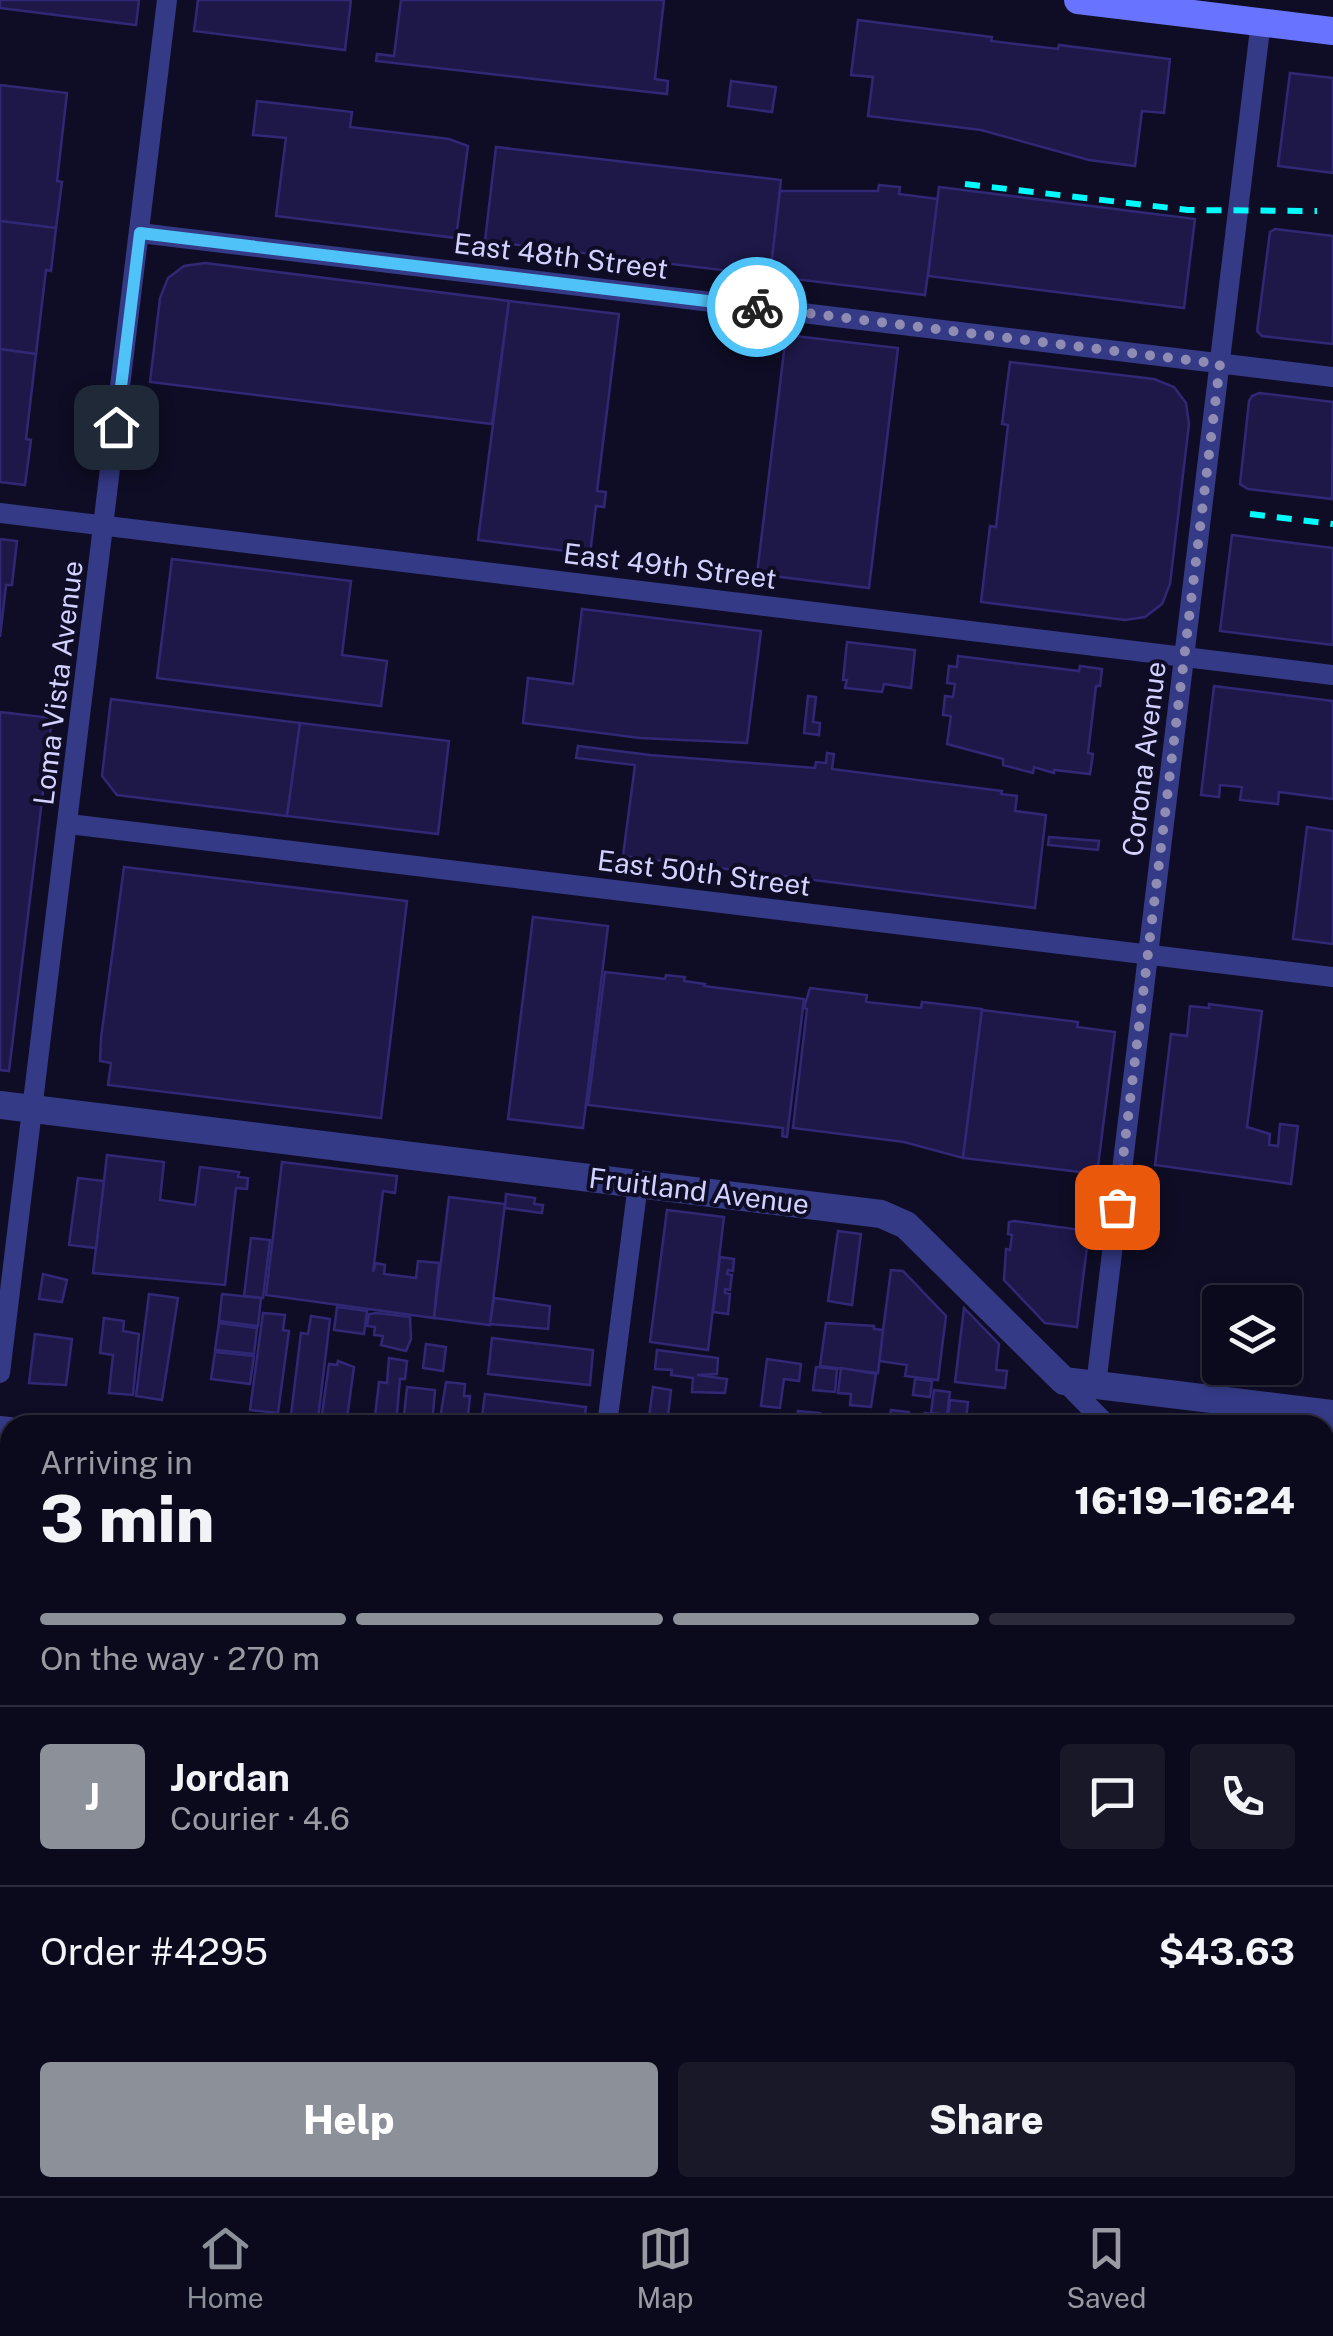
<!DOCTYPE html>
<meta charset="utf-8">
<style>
body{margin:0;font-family:"Public Sans",sans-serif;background:#191829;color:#f1f3f6;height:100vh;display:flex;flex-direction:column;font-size:38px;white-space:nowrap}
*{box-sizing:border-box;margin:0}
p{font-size:32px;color:#9a9aa3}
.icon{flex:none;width:55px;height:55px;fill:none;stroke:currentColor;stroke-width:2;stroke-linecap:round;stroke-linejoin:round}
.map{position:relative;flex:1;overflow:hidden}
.details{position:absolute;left:0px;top:1415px;width:1335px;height:782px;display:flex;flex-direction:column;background:#0b0a1c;border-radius:30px 30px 0 0;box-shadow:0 2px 8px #0004,0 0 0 2px #2b2b3b}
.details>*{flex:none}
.buttons{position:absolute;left:1202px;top:1285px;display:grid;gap:20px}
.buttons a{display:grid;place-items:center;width:100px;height:100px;border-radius:10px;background:#0b0a1c;box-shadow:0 2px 8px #0004,0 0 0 2px #2b2b3b;font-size:50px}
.pin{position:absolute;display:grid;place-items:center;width:85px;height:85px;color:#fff;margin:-42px;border-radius:20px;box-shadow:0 5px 15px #0006}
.courier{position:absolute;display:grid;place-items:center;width:100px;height:100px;margin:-50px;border:8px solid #4fc3f7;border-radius:50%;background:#fff;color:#222;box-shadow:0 2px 12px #0007}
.overview em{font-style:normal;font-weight:800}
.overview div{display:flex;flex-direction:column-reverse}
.overview{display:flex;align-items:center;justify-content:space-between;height:170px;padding:0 40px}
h1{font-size:65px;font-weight:800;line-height:75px}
.bar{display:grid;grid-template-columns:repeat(4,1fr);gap:15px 10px;align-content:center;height:120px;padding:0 40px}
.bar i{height:12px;border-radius:8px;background:#2b2b3b}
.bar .on{background:#8c9099}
.bar p{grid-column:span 4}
.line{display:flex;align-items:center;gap:25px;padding:0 40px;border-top:2px solid #2b2b3b}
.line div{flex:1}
.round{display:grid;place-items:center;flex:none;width:105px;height:105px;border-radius:10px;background:#191829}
.button{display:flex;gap:20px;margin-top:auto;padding:20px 40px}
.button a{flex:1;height:115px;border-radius:10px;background:#8c9099;color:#fff;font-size:40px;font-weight:800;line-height:115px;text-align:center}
.button a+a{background:#191829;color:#f1f3f6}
.menu{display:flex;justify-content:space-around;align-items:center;height:140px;border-top:2px solid #2b2b3b;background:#0b0a1c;font-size:28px;color:#9a9aa3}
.menu a{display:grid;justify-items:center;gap:5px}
.menu .on{color:#8c9099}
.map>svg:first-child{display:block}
.building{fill:#1d1847;stroke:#302875;stroke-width:2.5}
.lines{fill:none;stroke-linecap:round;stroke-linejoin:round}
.minor{stroke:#353a87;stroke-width:20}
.tertiary{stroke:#353a87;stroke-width:28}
.secondary{stroke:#6873ff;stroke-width:28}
.rail{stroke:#00fcfc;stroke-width:6;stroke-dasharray:15 12;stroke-linecap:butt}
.done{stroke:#8e8cb3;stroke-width:10;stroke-dasharray:0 18}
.route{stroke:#4fc3f7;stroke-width:12}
.labels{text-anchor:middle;stroke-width:8;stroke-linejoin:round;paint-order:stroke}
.street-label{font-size:28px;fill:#d2d1ff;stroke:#0f0d25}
</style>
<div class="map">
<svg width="1333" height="2196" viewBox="0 0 1333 2196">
<rect width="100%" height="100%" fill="#0f0d25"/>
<g class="building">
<path d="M0,0H139L136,25L0,8Z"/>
<path d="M198,0H351L345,50L194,31Z"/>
<path d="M401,0H664L655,79L668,81L667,94L376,61L377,54L394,56Z"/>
<path d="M858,20L992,37L991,41L1058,49L1059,45L1170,59L1164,113L1142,111L1135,166L1089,160L981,130L868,116L873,77L851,75Z"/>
<path d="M1290,73L1333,78V173L1278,166Z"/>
<path d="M731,81L776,87L772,112L728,106Z"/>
<path d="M0,85L67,93L57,181L62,182L56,228L0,221Z"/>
<path d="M257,101L352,112L350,127L449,139L468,146L456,238L276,216L286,138L253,135Z"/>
<path d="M496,147L781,180L770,276L485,241Z"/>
<path d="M879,185L900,187L899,194L938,199L925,295L770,276L780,191H878Z"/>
<path d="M939,187L1195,219L1184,308L928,276Z"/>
<path d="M0,221L56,228L51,271L46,270L36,354L0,349Z"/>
<path d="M1275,229L1333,236V344L1262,336L1257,331L1270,232Z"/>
<path d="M205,263L509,301L492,424L150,382L160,298L168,278L184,266Z"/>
<path d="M509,301L619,314L597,491L606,492L604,507L596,506L590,554L478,540Z"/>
<path d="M786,335L898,348L869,588L757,574Z"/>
<path d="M0,349L36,354L26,439L31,440L25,485L0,482Z"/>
<path d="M1010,362L1154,379L1174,387L1186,403L1189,424L1170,584L1162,604L1145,617L1125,620L981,602L990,526L996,527L1008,425L1002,424Z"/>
<path d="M1259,393L1333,402L1332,499L1248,489L1240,484L1249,401L1252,396Z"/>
<path d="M1232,535L1333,548V645L1220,631Z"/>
<path d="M0,539L17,541L12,585H6L0,637Z"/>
<path d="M172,559L351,581L342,655L387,661L381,706L157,678Z"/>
<path d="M582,609L761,631L747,743L640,738L523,723L528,678L573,684Z"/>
<path d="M847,642L915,650L911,688L884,684L882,692L845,688L847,680H843Z"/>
<path d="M958,656L1079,671L1080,666L1102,669L1100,686H1096L1088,753L1093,754L1090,774L1054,770V773L1034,767L1033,773L1003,765V759L947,744L951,716L943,715L945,696L953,697L955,684L947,683L949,666L957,667Z"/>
<path d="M1214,686L1333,701V799L1279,792L1278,804L1240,800L1242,787L1220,785L1219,797L1201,795Z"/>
<path d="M808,696L816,697L813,722L820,723L819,735L804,733Z"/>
<path d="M111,699L300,723L287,816L117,795L102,776Z"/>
<path d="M0,712L52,718L9,1071L0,1070Z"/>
<path d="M300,723L449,741L438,834L287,816Z"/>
<path d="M578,746L650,755L815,768L816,762L826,763L827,753L834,754L832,769L1002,791L1001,794L1017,796L1015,811L1046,815L1035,908L623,856L635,765L576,758Z"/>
<path d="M1307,827L1333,831V944L1293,939Z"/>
<path d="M1049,837L1099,841L1098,850L1048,845Z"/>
<path d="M124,867L407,901L381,1118L108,1085L111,1063L100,1061L101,1038Z"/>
<path d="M533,917L608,926L583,1128L508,1119Z"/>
<path d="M605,972L665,979L666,975L685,977L684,981L705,984L704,986L804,999L787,1137L782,1136L783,1128L588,1105Z"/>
<path d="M810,988L867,995L866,1002L921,1008L922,1002L982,1009L963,1158L904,1142L793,1128L807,1009L804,1008Z"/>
<path d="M1209,1004L1262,1011L1247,1127L1270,1134L1269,1145L1278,1146L1280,1124L1298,1126L1291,1184L1155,1165L1171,1034L1187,1036L1190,1006L1209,1008Z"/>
<path d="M982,1010L1078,1022L1077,1027L1115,1032L1097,1174L963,1158Z"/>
<path d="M107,1155L164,1162L160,1200L195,1205L200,1167L239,1172L238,1177L248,1178L247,1189L236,1188L225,1285L93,1273Z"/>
<path d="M282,1162L397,1176L395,1193L383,1191L373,1272L376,1263L385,1265L384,1274L416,1278L418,1261L439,1263L434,1318L266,1295Z"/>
<path d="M78,1178L104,1181L96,1248L69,1245Z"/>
<path d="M506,1194L535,1198L534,1204L543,1205L542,1213L505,1208Z"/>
<path d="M449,1197L505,1204L490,1325L434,1318Z"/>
<path d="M667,1210L724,1217L708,1350L650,1342Z"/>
<path d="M1014,1221L1089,1231L1077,1327L1045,1323L1004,1280L1006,1249L1010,1250L1012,1235L1008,1234L1009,1222Z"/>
<path d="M838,1231L861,1234L852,1305L828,1301Z"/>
<path d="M251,1238L270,1240L263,1298L244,1296Z"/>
<path d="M720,1257L734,1259L733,1271L728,1270L727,1274L732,1275L730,1290L725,1289V1293L730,1294L728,1314L713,1312Z"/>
<path d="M891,1270L903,1271L946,1316L938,1380L905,1376L907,1365L879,1361Z"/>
<path d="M43,1274L67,1280L62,1302L39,1299Z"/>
<path d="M149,1294L178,1298L162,1400L136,1396Z"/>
<path d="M222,1294L261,1298L258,1326L219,1321Z"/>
<path d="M494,1298L550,1306L548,1329L490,1324Z"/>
<path d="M337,1307L367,1311L364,1334L334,1330Z"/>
<path d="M964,1308L999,1344L996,1370L1007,1371L1005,1388L955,1382Z"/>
<path d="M263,1313L285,1315L283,1330L289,1331L278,1413L250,1410Z"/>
<path d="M377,1313L410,1317L411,1339L406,1351L381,1345L383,1336L374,1335L375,1327L367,1326L369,1314Z"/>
<path d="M311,1316L330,1319L318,1419L291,1415L301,1333L308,1334Z"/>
<path d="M104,1318L124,1321L123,1331L139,1334L133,1395L109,1393L113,1355L100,1353Z"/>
<path d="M219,1323L257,1328L254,1354L215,1350Z"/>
<path d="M826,1323L874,1326V1329L883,1330L878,1373L820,1366Z"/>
<path d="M35,1334L72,1339L66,1385L29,1383Z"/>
<path d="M492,1338L593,1350L590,1385L488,1374Z"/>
<path d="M426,1344L446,1347L443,1371L423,1368Z"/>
<path d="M657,1350L718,1358L717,1374L697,1375L727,1379L725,1393L692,1392L693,1378L671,1375L672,1370L655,1369Z"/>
<path d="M215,1352L254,1356L250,1384L211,1379Z"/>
<path d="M389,1358L407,1361L405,1379H400L396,1425H374L379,1382L387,1383Z"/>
<path d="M767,1359L801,1364L799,1381L784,1379L780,1408L761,1406Z"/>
<path d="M338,1361L354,1367L347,1418L322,1414L329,1364L337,1365Z"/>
<path d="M816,1367L837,1369L835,1392L813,1390Z"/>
<path d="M841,1368L876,1374L871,1407L850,1405L851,1394L838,1393Z"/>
<path d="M915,1379L932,1381L930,1397L913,1395Z"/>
<path d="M446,1382L465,1384L464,1396H470L467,1425H439Z"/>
<path d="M407,1387L435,1390L432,1425H403Z"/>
<path d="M653,1387L671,1390L667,1425H648Z"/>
<path d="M934,1390L950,1392L947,1415L931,1413Z"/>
<path d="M485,1394L586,1407L584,1425H481Z"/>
<path d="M950,1400L968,1402L966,1419L948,1417Z"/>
<path d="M891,1410L909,1412L907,1425H889Z"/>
<path d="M798,1411L820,1413L818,1425H796Z"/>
<path d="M925,1413L947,1416L946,1425H924Z"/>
<path d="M1325,1427L1333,1428V1501L1325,1500Z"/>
<path d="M1327,1634H1333V1675L1325,1674Z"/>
<path d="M5,1647L10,1648V1702V1689L5,1688L6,1678L1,1677Z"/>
<path d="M1325,1682L1331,1683L1329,1698H1333L1330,1716L1325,1715V1718Z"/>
<path d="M1325,1751L1332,1752L1329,1776H1333V1790L1325,1788Z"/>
<path d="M8,1793L10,1794V1864L0,1862Z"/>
<path d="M0,1885L10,1886V1906L0,1905Z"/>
<path d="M0,1909L10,1910V1933L0,1931Z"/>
<path d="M1325,1954L1333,1955V2003L1327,2002L1328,1995H1325Z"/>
<path d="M0,1993L10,1995V2024L0,2018Z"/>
<path d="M1325,2040L1333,2041V2067L1325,2066Z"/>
<path d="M1325,2090L1332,2091L1326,2136H1325Z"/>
<path d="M3,2118H10V2163L9,2148L0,2147Z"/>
<path d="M0,2175L10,2176L12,2196H0Z"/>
<path d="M91,2188H109L108,2196H89Z"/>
<path d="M151,2188H184L173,2189L172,2196H150Z"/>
<path d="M273,2188H306L303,2196H272Z"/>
<path d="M383,2188H406L405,2196L382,2195Z"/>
<path d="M423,2188H447L446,2196H422Z"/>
<path d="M458,2188H487L486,2196H457Z"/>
<path d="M559,2188H584L582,2196H558Z"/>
</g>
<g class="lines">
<g class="minor">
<path d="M140,233L1333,377"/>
<path d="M0,513L1333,675"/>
<path d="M69,824L1333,977"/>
<path d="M0,1373L167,0"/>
<path d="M1064,1381L1107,1425"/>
<path d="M1096,1385L1261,21"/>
<path d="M607,1425L638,1184"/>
<path d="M0,1426L10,1427"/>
<path d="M1325,1588L1333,1589"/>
<path d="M0,1752L10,1753"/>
<path d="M1325,1911L1333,1912"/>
<path d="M0,2071L10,2072"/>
<path d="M967,2188L1037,2196"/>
<path d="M509,2196L510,2188"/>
<path d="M1136,2196L1138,2188"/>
</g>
<path class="tertiary" d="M0,1105L881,1214L906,1225L1064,1381L1333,1414"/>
<path class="secondary" d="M1078,0L1333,31"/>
<g class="rail">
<path d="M965,184L1188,210L1317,211"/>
<path d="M1250,514L1333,524"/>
</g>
</g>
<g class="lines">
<path class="done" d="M757,307L1220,364L1117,1207"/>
<path class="route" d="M116,427L140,233L757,307"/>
</g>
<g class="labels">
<g class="street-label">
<text transform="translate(561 256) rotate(7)" y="10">East 48th Street</text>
<text transform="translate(670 566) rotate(7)" y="10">East 49th Street</text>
<text transform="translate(58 683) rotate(-83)" y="10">Loma Vista Avenue</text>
<text transform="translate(1144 759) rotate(-83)" y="10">Corona Avenue</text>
<text transform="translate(704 873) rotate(7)" y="10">East 50th Street</text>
<text transform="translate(699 1191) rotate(7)" y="10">Fruitland Avenue</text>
</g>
</g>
</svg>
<div class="buttons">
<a><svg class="icon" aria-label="layers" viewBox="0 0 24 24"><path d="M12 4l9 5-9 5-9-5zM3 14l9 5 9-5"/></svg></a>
</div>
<div class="pin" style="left:1117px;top:1207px;background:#ea580c"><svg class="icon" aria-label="bag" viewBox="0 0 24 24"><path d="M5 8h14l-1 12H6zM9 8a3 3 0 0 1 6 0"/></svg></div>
<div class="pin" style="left:116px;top:427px;background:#1f2937"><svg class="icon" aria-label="home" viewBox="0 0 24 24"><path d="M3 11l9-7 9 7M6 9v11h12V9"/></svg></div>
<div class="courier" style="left:757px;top:307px"><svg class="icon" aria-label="bike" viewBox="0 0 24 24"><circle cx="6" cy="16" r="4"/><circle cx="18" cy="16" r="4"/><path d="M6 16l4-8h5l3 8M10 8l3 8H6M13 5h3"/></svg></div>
<section class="details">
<div class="overview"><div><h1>3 min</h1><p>Arriving in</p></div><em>16:19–16:24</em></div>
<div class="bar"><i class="on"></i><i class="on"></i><i class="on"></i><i></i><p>On the way · 270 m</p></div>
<div class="line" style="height:180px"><b class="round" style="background:#8c9099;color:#fff">J</b><div><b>Jordan</b><p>Courier · 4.6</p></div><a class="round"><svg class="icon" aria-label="chat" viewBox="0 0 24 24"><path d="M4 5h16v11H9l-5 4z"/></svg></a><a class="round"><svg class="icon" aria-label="phone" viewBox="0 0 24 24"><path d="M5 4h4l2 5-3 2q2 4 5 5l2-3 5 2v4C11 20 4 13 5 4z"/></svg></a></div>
<div class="line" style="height:130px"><div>Order #4295</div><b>$43.63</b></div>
<div class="button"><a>Help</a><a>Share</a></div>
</section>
</div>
<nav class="menu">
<a class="on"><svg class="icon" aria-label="home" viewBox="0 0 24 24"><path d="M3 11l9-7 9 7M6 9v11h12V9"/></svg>Home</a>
<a><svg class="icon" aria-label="map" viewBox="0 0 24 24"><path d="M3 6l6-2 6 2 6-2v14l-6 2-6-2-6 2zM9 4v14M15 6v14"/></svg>Map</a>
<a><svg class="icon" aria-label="saved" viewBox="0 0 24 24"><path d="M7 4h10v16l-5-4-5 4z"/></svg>Saved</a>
</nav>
